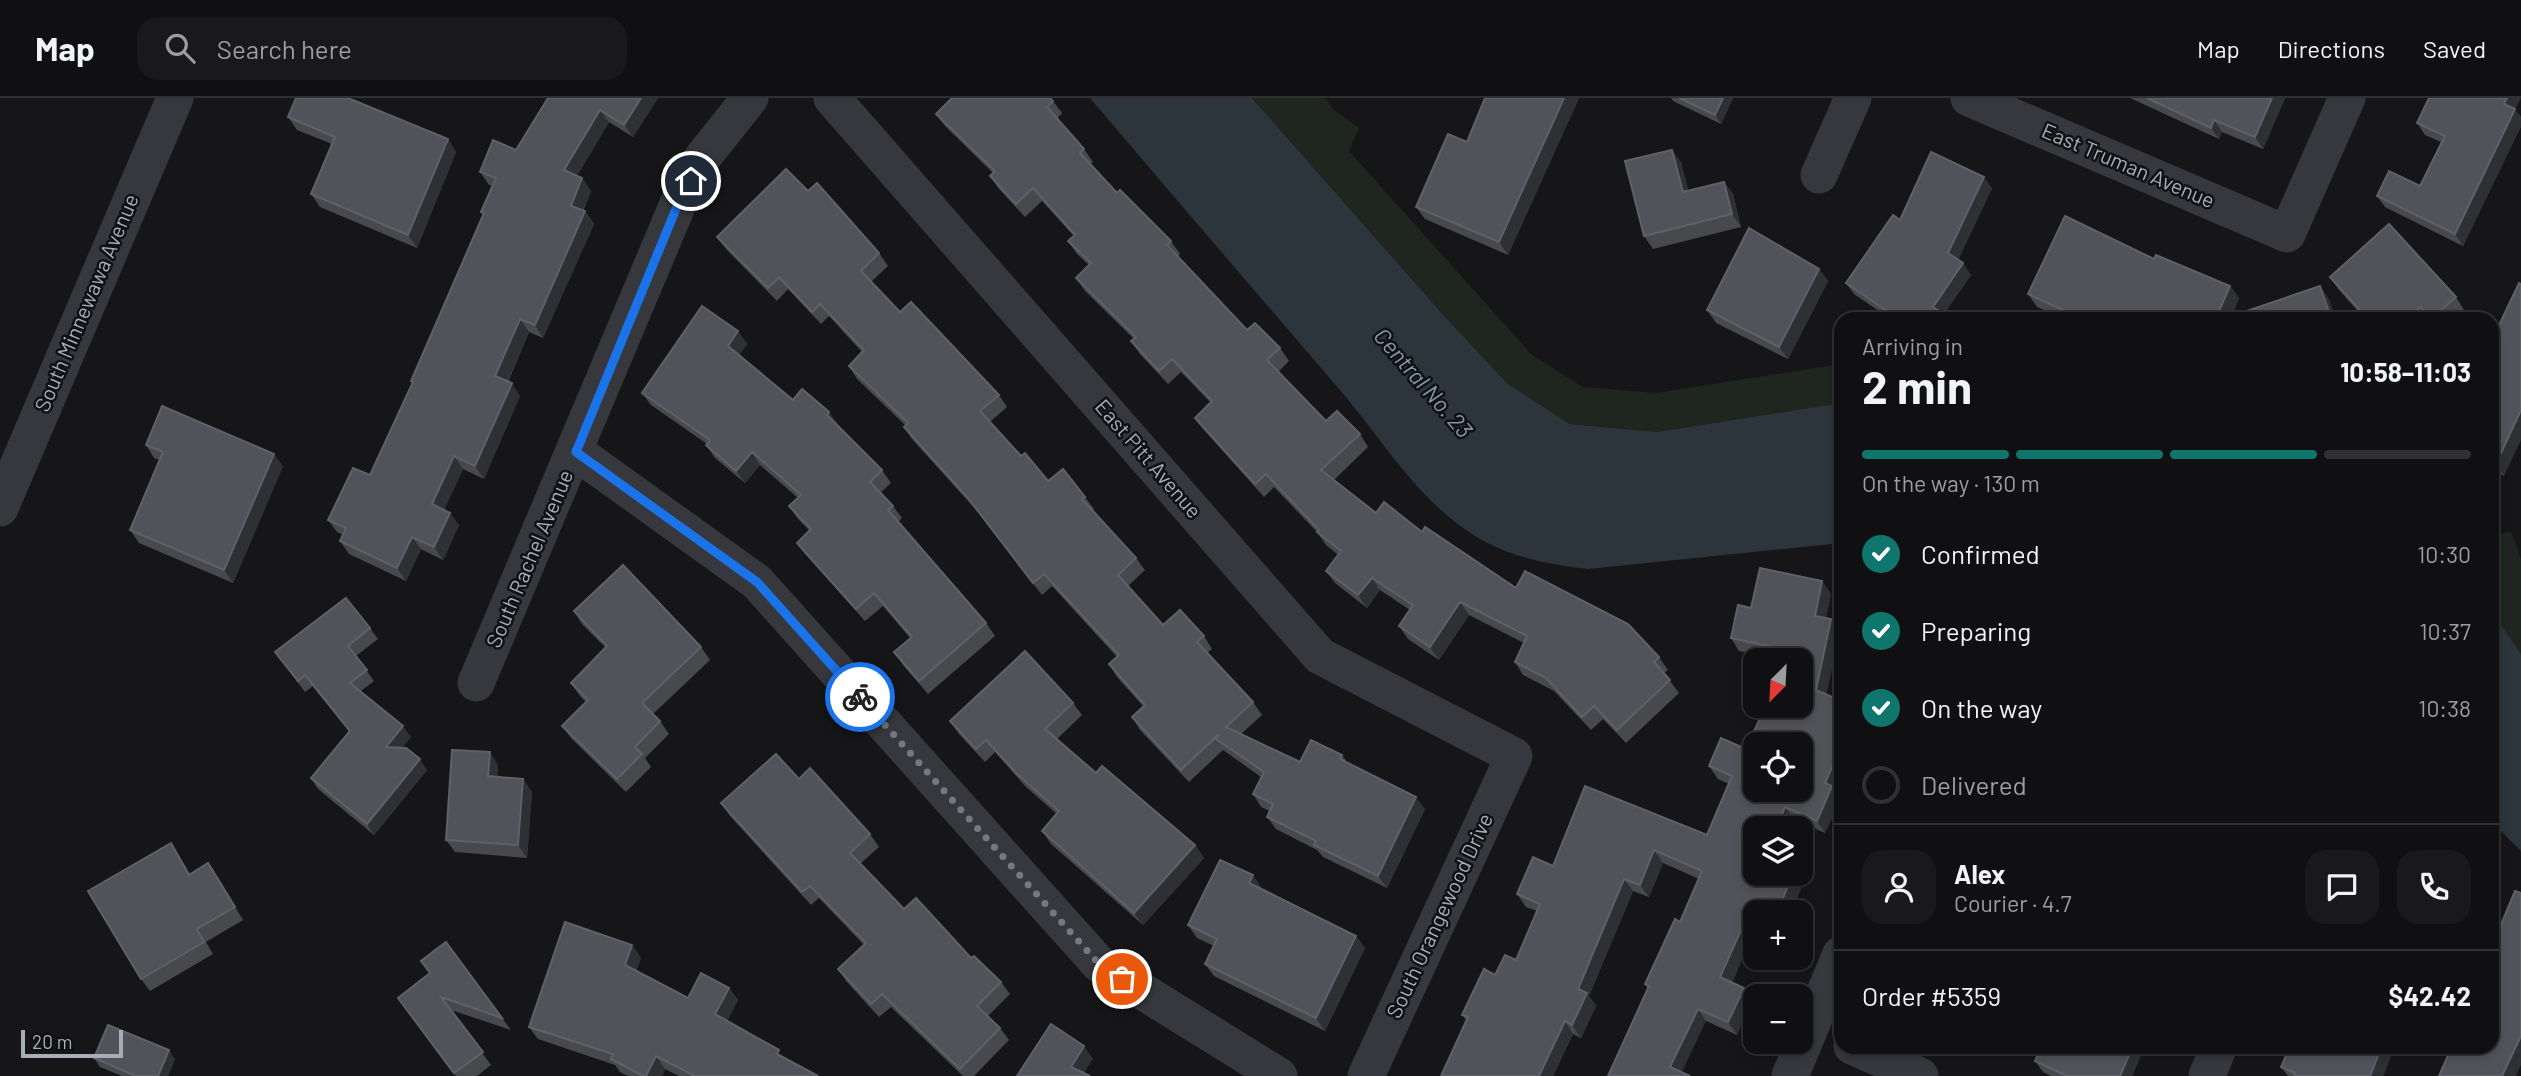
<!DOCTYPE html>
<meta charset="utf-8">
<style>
body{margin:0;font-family:Barlow,sans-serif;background:#19191b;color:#f1f3f6;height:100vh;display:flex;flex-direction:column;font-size:26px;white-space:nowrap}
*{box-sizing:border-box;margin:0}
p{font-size:23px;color:#9c9d9f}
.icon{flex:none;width:38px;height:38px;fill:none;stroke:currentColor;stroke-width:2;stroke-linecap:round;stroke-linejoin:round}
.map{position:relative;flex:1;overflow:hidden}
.details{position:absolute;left:1834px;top:214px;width:665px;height:742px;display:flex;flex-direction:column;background:#101012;border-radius:21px;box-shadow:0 4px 10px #0003,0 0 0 2px #303032}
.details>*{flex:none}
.needle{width:46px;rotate:204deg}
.fabs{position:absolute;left:1743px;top:550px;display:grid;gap:14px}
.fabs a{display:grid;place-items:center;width:70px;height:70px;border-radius:14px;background:#101012;box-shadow:0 4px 10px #0003,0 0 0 2px #303032;font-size:35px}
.scale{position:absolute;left:21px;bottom:18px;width:102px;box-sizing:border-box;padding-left:7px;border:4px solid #a8adb8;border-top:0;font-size:19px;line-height:24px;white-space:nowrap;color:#a8adb8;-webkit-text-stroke:5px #111113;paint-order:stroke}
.pin{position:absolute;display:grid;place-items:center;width:60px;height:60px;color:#fff;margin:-30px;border:4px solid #fff;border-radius:50%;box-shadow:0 2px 7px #0007}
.courier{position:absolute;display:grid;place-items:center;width:70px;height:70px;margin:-35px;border:5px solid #1a73e8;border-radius:50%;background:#fff;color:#222;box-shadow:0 2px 9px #0007}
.overview em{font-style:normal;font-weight:700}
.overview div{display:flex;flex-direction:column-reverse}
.overview{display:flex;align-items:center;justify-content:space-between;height:119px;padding:0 28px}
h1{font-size:46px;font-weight:700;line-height:52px}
.bar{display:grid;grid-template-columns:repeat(4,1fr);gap:10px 7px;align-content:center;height:84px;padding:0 28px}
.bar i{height:9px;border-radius:5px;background:#303032}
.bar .on{background:#0f766e}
.bar p{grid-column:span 4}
.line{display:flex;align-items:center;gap:18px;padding:0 28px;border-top:2px solid #303032}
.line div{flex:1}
.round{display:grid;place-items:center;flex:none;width:74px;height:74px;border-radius:21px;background:#19191b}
ol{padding:0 28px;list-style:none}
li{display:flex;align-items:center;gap:21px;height:77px}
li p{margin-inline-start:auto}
li .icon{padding:7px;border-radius:50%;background:#0f766e;color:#fff;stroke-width:4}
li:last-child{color:#9c9d9f}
li i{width:38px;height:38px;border:4px solid #303032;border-radius:50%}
header{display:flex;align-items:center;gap:42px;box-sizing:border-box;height:98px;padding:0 35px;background:#101012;border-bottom:2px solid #303032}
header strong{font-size:33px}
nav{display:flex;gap:38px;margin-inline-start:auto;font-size:24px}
.search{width:490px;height:63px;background:#19191b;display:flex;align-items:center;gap:18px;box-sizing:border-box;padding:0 24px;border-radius:21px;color:#9c9d9f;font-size:26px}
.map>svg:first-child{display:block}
.green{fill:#1e261f}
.water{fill:#2c353c}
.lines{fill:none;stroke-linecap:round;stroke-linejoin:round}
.minor{stroke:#37383d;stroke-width:37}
.wall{fill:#47494d}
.shaded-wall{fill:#2f3033}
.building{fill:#525359;stroke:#5f6168;stroke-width:2;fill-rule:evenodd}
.done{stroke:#757880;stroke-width:7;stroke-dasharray:0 12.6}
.route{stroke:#1a73e8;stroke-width:9}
.labels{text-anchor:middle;stroke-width:5;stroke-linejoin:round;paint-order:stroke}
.street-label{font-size:21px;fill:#a8adb8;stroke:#111113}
.water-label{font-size:23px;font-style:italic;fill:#7f9bb3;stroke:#111113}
</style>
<header>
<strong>Map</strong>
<div class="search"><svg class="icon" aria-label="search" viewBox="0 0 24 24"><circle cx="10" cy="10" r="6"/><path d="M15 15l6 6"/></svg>Search here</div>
<nav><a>Map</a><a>Directions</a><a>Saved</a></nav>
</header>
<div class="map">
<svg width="2521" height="978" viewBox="0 0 2521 978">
<rect width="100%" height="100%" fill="#161618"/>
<g class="green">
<path d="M1252,0H1325L1334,12L1359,30L1349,53L1532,257L1583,289L1656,295L1841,266V305L1657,334L1570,326L1508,286L1446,220Z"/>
<path d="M2511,434L2521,461V556L2492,514V437Z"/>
</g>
<g class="water">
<path d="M1090,0H1252L1446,220L1508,286L1570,326L1657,334L1841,305V445L1588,471C1547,466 1507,459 1472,436C1416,400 1382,341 1339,291C1256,194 1172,97 1090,0Z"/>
<path d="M2492,514L2521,556V753L2492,724Z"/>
</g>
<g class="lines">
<g class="minor">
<path d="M832,0L1320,558L1514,658L1366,978"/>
<path d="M1969,0L2287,136L2347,0"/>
<path d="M1819,77L1853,0"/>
<path d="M576,354L757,484L1100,867L1279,978"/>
<path d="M0,410L175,0"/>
<path d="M476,585L678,106L703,59L750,0"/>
<path d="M1852,948L1920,978"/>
<path d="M1790,978L1841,856"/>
<path d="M2207,978L2219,948"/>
</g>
</g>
<g class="wall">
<path d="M548,0H658L633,39L609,24L577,78L582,80L591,93L583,113H585L594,126L543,240L529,234L508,284L520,298L484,381L463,371L444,412L459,427L443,462L421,451L406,483L349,456L340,443L343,437L337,434L328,422L370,377L413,285L411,283L484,117L481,114L492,88L489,87L480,74L516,52Z"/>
<path d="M1485,0H1579L1508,157L1425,121L1416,109L1467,44Z"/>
<path d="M1671,0H1733L1721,26L1673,3Z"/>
<path d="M2130,0H2285L2263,51L2222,34L2219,41Z"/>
<path d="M1053,3L1062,15L1057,21L1084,51L1093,64L1090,66L1117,95L1171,143L1180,156L1178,159L1247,232L1280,250L1289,263L1278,274L1326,323L1360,336L1368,349L1334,382L1376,415L1422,434L1516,490L1659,559L1668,572L1664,575L1679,595L1626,645L1603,621L1591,632L1554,593L1523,577L1515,564L1524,545L1469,517L1439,562L1408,541L1399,528L1410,512L1380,492L1367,510L1335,485L1326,473L1338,457L1326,447L1317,434L1274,389L1264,399L1204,332L1195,320L1211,305L1181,274L1168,286L1140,256L1131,243L1134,241L1085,193L1076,180L1089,167L1077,156L1068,143L1074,138L1042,103L1025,119L999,91L990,78L993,75L945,28L936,16Z"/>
<path d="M2515,12L2521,19V28L2463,148L2385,109L2377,98L2420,88L2441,44L2425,37L2417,25Z"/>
<path d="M288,19L448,41L456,54L417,150L320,109L311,96L332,46L297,32Z"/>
<path d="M1681,64L1688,93L1724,84L1733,96L1741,129L1653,151L1644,138Z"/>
<path d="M1992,90L1958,162L1971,177L1943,217L1946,220H1889L1854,196L1846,185L1900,122Z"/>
<path d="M808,93L879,155L888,168L871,184L900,214L999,297L1007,309L990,324L1021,358L1048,383L1085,399L1094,411L1093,412L1136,460L1145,472L1128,488L1163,527L1204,538L1212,551L1207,555L1253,604L1262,617L1241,636L1300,664L1342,657L1347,664L1425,711L1387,790L1323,759L1317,752L1276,731L1267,719L1270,713L1261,709L1253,696L1261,679L1223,652L1189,684L1140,632L1132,619L1143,608L1117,579L1109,566L1117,559L1052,488L1042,497L977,413L912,341L904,329L905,327L857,281L849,268L862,254L829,218L821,226L788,191L777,203L726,151L717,139Z"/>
<path d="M1819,171L1828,183L1788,261L1716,225L1707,212Z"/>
<path d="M2330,179L2456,199L2464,212L2455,220H2364L2339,192Z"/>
<path d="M2230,188L2239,200L2231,220H2062L2037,209L2028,196Z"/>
<path d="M738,233L747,246L739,257L793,302L829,314L838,327L882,372L891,385L880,395L893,408L902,420L898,424L986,525L995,538L928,596L903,567L894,554L910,540L883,508L865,523L806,457L797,445L810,433L798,421L789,408L798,400L760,367L745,385L715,360L706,347L707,346L651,307L642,295Z"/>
<path d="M2492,242L2504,378L2492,372Z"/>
<path d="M146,347L283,368L233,485L139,445L130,432L160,362L154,360Z"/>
<path d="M1822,483L1831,496L1826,520L1831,521L1840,534L1826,596L1841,603V681L1835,693L1841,700L1825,735L1794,721L1755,775L1802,788L1791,814H1755V831L1732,885L1752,902L1737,937L1706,923L1608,978L1648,891L1645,886L1680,824L1699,781L1663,765L1649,799L1633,793L1589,898L1596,908L1581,940L1573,936L1553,978H1441L1466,922L1462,917L1495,877L1516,862L1537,813L1526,809L1517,796L1553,768L1707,737L1729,686L1718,681L1709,668L1746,651L1801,562H1781L1739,553L1731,540L1751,510Z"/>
<path d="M574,513L701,549L710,562L653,616L660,623L669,636L645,660L651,669L626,694L571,640L562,628L586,604L580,598L571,585L606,550L582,526Z"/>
<path d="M370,530L378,541L356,558L374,583L361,593L411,639L402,650L427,672L374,737L318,691L311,680L349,633L313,588L305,594L275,554Z"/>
<path d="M1073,605L1082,617L1057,641L1096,675L1195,747L1204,760L1143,827L1051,746L1042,733L1057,716L1026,689L995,654L985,664L959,636L950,623Z"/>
<path d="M498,667L497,679L523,681L532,694L527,760L455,754L446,742Z"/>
<path d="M799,681L870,736L879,749L860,766L904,811L971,860L1001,884L1010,896L988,918L1000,930L1009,942L974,978H963L891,909L879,919L846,883L838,871L864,847L819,800L811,807L730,718L721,705Z"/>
<path d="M179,758L190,776L217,778L243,822L206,844L213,856L150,893L141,881Z"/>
<path d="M1262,790L1356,838L1365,850L1325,933L1214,878L1205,866L1214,848L1197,840L1188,827Z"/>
<path d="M632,847L641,860L636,873L688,900L729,890L738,902L727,923L785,960L818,978H679L665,971L662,978H628L620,974L615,967L538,941L529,929Z"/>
<path d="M430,876L502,920L511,932L451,912L491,967L477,978H456L407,913Z"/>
<path d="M2042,948H2145L2132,978H2051L2043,974L2035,963Z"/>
<path d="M2290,948H2395L2383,978H2288L2281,969Z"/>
<path d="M94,960L175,961L168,978H122L100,969Z"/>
</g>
<g class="shaded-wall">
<path d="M641,0H658L633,39L624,27Z"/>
<path d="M1564,0H1579L1508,157L1499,144Z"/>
<path d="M1723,0H1733L1721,26L1715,17Z"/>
<path d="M2272,0H2285L2263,51L2255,39Z"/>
<path d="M2507,0H2521L2515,12L2521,19V28L2463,148L2455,136Z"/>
<path d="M600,12L609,24L573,85L564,72Z"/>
<path d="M2214,22L2222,34L2219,41L2211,30Z"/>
<path d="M448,41L456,54L417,150L408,137Z"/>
<path d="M1672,52L1681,64L1692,107L1683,94Z"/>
<path d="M1984,79L1992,90L1956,166L1948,155Z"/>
<path d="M582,80L591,93L579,120L571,108Z"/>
<path d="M1724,84L1733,96L1741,129L1732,116Z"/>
<path d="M585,113L594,126L543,240L535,227Z"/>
<path d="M1963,165L1971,177L1943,217L1946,220H1939L1933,209Z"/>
<path d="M1819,171L1828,183L1788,261L1779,249Z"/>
<path d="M2230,188L2239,200L2231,220H2216Z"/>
<path d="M2320,188L2329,201L2336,220H2331Z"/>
<path d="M520,221L529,234L504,291L495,278Z"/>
<path d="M738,233L747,246L737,261L728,248Z"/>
<path d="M512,285L520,298L484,381L475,368Z"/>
<path d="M2521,312V342L2504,378L2496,366Z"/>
<path d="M829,314L838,327L827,317Z"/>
<path d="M752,354L760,367L745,385L736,373Z"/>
<path d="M274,356L283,368L233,485L224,472Z"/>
<path d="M454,358L463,371L441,419L432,406Z"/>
<path d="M450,415L459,427L443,462L434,449Z"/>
<path d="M412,439L421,451L406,483L397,470Z"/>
<path d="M1372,480L1380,492L1367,510L1358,497Z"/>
<path d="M1822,483L1831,496L1824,530L1815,518Z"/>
<path d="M1460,504L1469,517L1439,562L1430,549Z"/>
<path d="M1831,521L1840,534L1825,604L1816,592Z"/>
<path d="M403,628L411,639L394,660L386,649Z"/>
<path d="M1841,649V681L1835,693L1841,700L1825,735L1817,723L1825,685Z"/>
<path d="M490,654L498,667L497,691L488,678Z"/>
<path d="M420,661L427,672L374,737L367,726Z"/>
<path d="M523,681L532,694L527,760L518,747Z"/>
<path d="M1416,699L1425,711L1387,790L1378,778Z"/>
<path d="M1785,709L1794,721L1790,730H1776Z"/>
<path d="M1195,747L1204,760L1143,827L1134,815Z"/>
<path d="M1654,752L1663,765L1649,799L1640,787Z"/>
<path d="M208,765L217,778L243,822L235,809Z"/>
<path d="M1794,775L1802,788L1791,814H1778Z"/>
<path d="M1253,777L1262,790L1258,797L1249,785Z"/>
<path d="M1624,781L1633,793L1589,898L1596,908L1581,940L1572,927L1578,891Z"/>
<path d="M1754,803L1761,814H1755V831L1729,892L1720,879Z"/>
<path d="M1356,838L1365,850L1325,933L1316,920Z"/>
<path d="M632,847L641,860L634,880L625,867Z"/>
<path d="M729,890L738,902L724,929L715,916Z"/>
<path d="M1744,890L1752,902L1737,937L1728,924Z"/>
<path d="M1698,911L1706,923L1680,978L1670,969Z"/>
<path d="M1565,923L1573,936L1553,978H1539Z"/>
<path d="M2521,938V967L2516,978H2502Z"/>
<path d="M1084,948L1093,961L1082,978L1071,969Z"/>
<path d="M2133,948H2145L2132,978H2120Z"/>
<path d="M2382,948H2395L2383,978H2370Z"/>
<path d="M169,952L175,961L168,978H158Z"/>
<path d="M656,958L665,971L662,978H646Z"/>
</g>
<g class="building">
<path d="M296,0H348L448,41L408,137L311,96L335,39L288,19Z"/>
<path d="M548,0H641L624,27L600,12L564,72L582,80L571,108L585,113L535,227L520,221L495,278L512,285L475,368L454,358L432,406L450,415L434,449L412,439L397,470L340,443L346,430L328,422L353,370L370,377L413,284L411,283L484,115L481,114L496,80L480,74L493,42L516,52Z"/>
<path d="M952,0H1050L1053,3L1047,9L1084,51L1080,55L1117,95L1120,92L1171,143L1167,147L1247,232L1255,225L1280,250L1267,262L1326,323L1337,313L1360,336L1321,372L1376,415L1384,404L1422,434L1425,429L1516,490L1525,473L1628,526L1659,559L1654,564L1670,582L1617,632L1594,608L1582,619L1546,580L1515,564L1527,538L1460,504L1430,549L1399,528L1413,507L1372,480L1358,497L1326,473L1341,453L1317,434L1319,432L1266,376L1255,386L1195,320L1212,303L1172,261L1159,273L1131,243L1136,239L1076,180L1091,165L1068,143L1075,137L1033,90L1016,106L990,78L995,73L936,16Z"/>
<path d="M1485,0H1564L1499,144L1416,109L1448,36L1467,44Z"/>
<path d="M1679,0H1723L1715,17Z"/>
<path d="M2147,0H2272L2255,39L2214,22L2211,30Z"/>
<path d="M2429,0H2507L2504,6L2515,11L2455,136L2377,98L2389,73L2420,88L2445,38L2417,25Z"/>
<path d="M1672,52L1683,94L1724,84L1732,116L1644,138L1625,63Z"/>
<path d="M1931,54L1984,79L1948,155L1963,165L1933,209L1943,216L1939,220H1897L1846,185L1893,117L1900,122Z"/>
<path d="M786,71L808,93L817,85L879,155L861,173L900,214L911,204L999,297L980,313L1021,358L1025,355L1048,383L1063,371L1085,399L1082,401L1136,460L1118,477L1163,527L1180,512L1204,538L1197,544L1253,604L1226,629L1300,664L1311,642L1342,657L1340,661L1416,699L1378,778L1314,747L1316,743L1267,719L1273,706L1253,696L1264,674L1216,641L1219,636L1181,672L1132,619L1145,607L1109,566L1119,557L1044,476L1033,485L968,400L904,329L908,325L849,268L864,252L820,206L812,214L779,179L768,190L717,139Z"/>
<path d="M2065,118L2154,161L2156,157L2230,188L2216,220H2114L2107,217L2105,220H2080L2028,196Z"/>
<path d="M2389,126L2456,199L2432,220H2430L2421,209L2408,220H2367L2330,179Z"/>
<path d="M1749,130L1819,171L1779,249L1707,212Z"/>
<path d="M2519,185L2521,186V312L2496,366L2492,364V242Z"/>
<path d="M2320,188L2331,220H2246L2244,214Z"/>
<path d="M702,208L738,233L728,248L793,302L802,291L829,314L827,317L882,372L870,384L893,408L888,412L986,525L919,583L894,554L912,539L874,495L856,511L797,445L811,431L789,408L801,397L752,354L736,373L706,347L710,342L642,295Z"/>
<path d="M162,308L274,356L224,472L130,432L163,354L146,347Z"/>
<path d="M623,467L701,549L642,605L660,623L635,649L642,656L617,681L562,628L588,602L571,585L607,548L574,513Z"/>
<path d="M1760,470L1822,483L1815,518L1831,521L1816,592L1841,603V649L1825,685L1832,688L1817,723L1785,709L1776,730H1755V775H1794L1777,813L1754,803L1720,879L1744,890L1728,924L1698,911L1670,969L1690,978H1608L1649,888L1645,886L1675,821L1680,824L1702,773L1654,752L1640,787L1624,781L1578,891L1587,895L1572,927L1565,923L1539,978H1441L1468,919L1462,917L1484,871L1495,877L1505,857L1516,862L1540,806L1517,796L1533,759L1553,768L1585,688L1707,737L1732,678L1709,668L1721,640L1746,651L1766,607H1801V562H1787L1791,553L1731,540L1738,507L1751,510ZM1755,646H1801V691H1755Z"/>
<path d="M346,500L370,530L348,548L367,572L350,585L403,628L386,649L406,650L420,661L367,726L311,680L350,633L305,577L298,583L275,554Z"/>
<path d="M1025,553L1073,605L1045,631L1096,675L1102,668L1195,747L1134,815L1042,733L1059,713L1017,676L986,642L976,651L950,623Z"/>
<path d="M452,652L490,654L488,678L523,681L518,747L446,742Z"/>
<path d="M776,656L799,681L810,670L870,736L850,755L904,811L916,800L971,860L974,858L1001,884L977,908L1000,930L960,971L882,896L871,906L838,871L866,845L810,788L802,794L721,705Z"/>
<path d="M171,745L189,777L208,765L235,809L197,831L204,844L141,881L88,793Z"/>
<path d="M1220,762L1253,777L1249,785L1356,838L1316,920L1205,866L1217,841L1188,827Z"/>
<path d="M2515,793L2521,795V938L2502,978H2439L2452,948H2492V848Z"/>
<path d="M565,824L632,847L625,867L688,900L701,875L729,890L715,916L779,952L777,956L818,978H695L656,958L646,978H643L611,961L613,956L529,929Z"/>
<path d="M446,844L502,920L441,899L483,954L454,975L398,900L430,875L421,863Z"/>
<path d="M1051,926L1084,948L1071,969L1090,978H1017Z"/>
<path d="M108,927L169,952L158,978H136L94,960Z"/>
<path d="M2042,948H2133L2120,978H2067L2035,963Z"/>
<path d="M2290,948H2382L2370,978H2294L2295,975L2281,969Z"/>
</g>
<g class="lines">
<path class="done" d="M860,599L1100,867L1122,881"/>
<path class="route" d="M691,83L678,106L576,354L757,484L860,599"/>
</g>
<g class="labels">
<g class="street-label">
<text transform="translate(2128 68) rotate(23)" y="7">East Truman Avenue</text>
<text transform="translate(87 205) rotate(-67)" y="7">South Minnewawa Avenue</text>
<text transform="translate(1148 361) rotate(49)" y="7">East Pitt Avenue</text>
<text transform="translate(530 461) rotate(-67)" y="7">South Rachel Avenue</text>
<text transform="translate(1440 818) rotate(-65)" y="7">South Orangewood Drive</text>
</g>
<g class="water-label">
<text transform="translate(1423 285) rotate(49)" y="8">Central No. 23</text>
</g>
</g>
</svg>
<div class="fabs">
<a><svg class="needle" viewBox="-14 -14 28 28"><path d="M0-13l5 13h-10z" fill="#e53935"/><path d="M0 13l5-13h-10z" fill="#9c9d9f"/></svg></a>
<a><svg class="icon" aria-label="locate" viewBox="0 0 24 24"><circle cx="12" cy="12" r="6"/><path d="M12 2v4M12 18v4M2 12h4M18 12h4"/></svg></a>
<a><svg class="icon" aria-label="layers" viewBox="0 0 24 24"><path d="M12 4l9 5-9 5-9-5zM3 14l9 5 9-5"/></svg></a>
<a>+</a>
<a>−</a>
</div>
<div class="scale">20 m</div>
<div class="pin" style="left:1122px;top:881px;background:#ea580c"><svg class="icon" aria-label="bag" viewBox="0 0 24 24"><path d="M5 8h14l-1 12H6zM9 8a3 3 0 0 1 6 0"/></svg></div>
<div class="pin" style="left:691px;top:83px;background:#1f2937"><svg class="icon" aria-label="home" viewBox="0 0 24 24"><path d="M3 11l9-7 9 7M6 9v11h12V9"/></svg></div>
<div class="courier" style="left:860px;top:599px"><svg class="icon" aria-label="bike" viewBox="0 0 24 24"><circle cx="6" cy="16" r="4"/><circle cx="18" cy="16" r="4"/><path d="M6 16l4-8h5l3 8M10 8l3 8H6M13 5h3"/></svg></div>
<section class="details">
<div class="overview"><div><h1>2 min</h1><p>Arriving in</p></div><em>10:58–11:03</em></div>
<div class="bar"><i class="on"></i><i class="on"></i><i class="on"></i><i></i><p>On the way · 130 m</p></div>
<ol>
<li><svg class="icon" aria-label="check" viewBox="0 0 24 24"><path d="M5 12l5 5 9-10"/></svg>Confirmed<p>10:30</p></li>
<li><svg class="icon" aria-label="check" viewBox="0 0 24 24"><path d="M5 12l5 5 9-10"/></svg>Preparing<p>10:37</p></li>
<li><svg class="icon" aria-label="check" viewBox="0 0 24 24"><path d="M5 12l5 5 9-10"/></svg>On the way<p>10:38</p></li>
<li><i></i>Delivered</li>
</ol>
<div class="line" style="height:126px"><a class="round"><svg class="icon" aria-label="person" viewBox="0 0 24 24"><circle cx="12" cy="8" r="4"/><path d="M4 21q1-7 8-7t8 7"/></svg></a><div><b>Alex</b><p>Courier · 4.7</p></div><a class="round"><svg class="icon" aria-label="chat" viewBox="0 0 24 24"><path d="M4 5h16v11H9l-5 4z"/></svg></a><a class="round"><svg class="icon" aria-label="phone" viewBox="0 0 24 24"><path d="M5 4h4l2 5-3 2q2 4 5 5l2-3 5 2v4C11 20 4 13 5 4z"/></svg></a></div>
<div class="line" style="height:91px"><div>Order #5359</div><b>$42.42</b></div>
</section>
</div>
